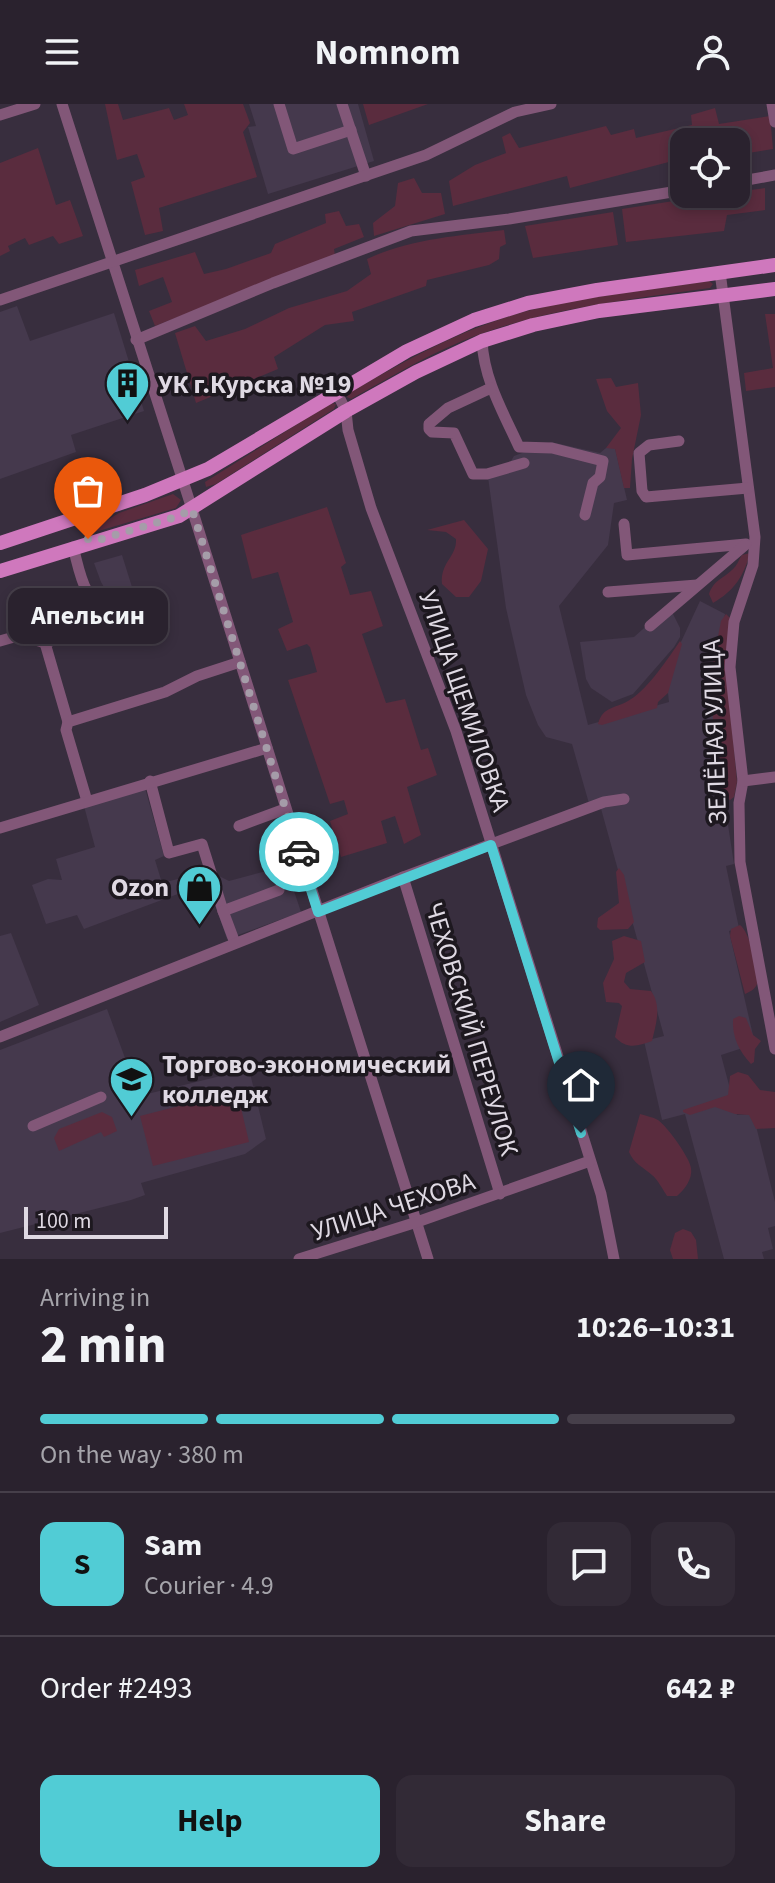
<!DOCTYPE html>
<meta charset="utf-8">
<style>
body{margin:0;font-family:"Source Sans 3",sans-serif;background:#322a36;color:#f1f3f6;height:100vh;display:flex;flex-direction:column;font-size:30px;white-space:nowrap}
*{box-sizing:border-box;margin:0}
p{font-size:26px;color:#a5a4aa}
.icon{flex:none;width:44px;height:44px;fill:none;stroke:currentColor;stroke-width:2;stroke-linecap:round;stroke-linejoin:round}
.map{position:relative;height:1155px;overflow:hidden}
.drawer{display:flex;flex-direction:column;background:#2a222e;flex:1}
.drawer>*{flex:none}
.controls{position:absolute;left:670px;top:24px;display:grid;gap:16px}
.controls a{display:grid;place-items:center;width:80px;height:80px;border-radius:16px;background:#2a222e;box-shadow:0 4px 12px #0003,0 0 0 2px #463f4a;font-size:40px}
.scale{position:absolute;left:24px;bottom:20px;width:144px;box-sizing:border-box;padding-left:8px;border:4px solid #dfd9e3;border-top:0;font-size:22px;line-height:28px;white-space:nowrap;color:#dfd9e3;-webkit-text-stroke:6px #1d181f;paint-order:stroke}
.pin{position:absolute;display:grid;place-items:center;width:68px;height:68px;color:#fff;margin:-82px -34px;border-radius:50% 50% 50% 0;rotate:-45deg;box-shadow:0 0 8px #0007}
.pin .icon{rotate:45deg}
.courier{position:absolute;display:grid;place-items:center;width:80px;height:80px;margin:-40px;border:6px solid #51ccd5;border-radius:50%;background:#fff;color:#222;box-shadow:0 2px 10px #0007}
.bubble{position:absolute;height:56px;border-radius:16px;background:#2a222e;box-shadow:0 4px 12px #0003,0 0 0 2px #463f4a;font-size:26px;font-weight:700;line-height:56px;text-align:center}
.head em{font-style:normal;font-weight:700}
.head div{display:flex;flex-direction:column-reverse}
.head{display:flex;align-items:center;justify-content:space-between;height:136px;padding:0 40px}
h1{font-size:52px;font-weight:700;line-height:60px}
.bar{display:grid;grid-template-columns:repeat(4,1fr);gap:12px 8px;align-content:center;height:96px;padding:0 40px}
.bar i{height:10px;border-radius:6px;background:#463f4a}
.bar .active{background:#51ccd5}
.bar p{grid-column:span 4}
.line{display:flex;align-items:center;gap:20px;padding:0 40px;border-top:2px solid #463f4a}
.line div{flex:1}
.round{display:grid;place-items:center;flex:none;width:84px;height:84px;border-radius:16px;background:#322a36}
.primary-button{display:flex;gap:16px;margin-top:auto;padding:16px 40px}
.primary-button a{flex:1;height:92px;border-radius:16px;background:#51ccd5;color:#111;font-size:32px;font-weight:700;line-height:92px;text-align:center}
.primary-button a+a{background:#322a36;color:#f1f3f6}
header{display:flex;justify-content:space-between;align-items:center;height:104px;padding:0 40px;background:#2a222e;font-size:36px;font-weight:700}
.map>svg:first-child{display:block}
.built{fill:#45394d}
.green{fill:#5a2c3e}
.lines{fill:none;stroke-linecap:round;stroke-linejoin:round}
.minor{stroke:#825778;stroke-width:11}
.major{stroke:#cf78bd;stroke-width:14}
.done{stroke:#a59da9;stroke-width:8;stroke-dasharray:0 14.4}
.route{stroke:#51ccd5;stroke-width:10}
.labels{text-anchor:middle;stroke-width:7;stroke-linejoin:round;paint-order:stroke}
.poi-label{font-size:26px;font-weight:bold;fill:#dfd9e3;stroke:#1d181f;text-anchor:start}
.street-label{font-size:26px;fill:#dfd9e3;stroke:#1d181f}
</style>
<header><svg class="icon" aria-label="menu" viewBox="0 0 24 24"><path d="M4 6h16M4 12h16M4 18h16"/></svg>Nomnom<svg class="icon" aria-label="person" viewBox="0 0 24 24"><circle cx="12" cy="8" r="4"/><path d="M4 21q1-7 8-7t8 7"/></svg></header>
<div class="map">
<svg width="775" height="1155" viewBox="0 0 775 1155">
<rect width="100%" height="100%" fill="#382e3e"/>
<g class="built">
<path d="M249,0H358L374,57L268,90L248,23L256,22Z"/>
<path d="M17,202L30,237L114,209L144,307L71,331L76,348L0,375V208Z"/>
<path d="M551,338L600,349L606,344H615L627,396L614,399L608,441L559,502L588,621L669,598L667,580L674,553L700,497L725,510L712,583L721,675L734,760L726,762L739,824L729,827L755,940L721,951L737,1011L753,1010L775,1098V1122L768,1124L773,1145L762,1148L764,1155H724L685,1010L662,1016L644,937L664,932L600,701L590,703L572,640L546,633L538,621L526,591L506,504L488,373L512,365L511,357L514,352Z"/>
<path d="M122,451L141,512L138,514L140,522L121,528L112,497L101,478L94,459Z"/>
<path d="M669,502L680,524V533L674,543L633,590L612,598L591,584L586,575L580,538L634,533Z"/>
<path d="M145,684L164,752L155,756L162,779L205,768L213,769L229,777L270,766L266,749L280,745L301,808L227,835L210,786L202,781L84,825L77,811L46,820L32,781L48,775L62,776L56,755L95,743L84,702Z"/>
<path d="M11,829L39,901L0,918V832Z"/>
<path d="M107,905L139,992L249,965L266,1035L245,1050L141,1079L145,1091L131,1096L0,1129V946Z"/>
</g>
<g class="green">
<path d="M105,0H118L123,16L169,4L174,16L188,11L184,0H243L250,19L243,28L257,73L159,104L163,127L145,131L131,78L145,73L137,50L117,56Z"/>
<path d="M363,0H428L369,21Z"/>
<path d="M715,4L719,20L770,12L773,45L736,51V38H684V54L570,84L567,72L453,102L449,77L475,61L506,49L502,33L510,29L519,44L606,22L611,31L634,25L636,34L692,21L691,11Z"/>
<path d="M38,44L56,101L70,96L83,132L59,140L53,132L29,141L25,134L8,142L10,147L0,152V59Z"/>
<path d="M414,74L422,89H441L445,110L374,132L373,119L395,102L398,79Z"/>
<path d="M765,84V106L727,111L724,127L626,138L622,105L719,90H736V88Z"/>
<path d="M339,107L346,122L359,120L364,133L334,145L335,152L155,222L149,207L172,198L163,173L139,182L135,166L195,148L204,170L226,165L271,149L275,140L326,119L325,110Z"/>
<path d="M613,108L618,141L533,154L525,122Z"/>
<path d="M504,126L506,140L500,143L499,155L489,161L427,176L426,182L352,208L354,217L325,221L274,253L278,265L196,299L175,229L195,222L206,237L245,225L289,204L347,187L371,170L367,155C409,135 457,132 504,126Z"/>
<path d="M709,177L713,180L710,184C626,196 539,205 460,238C422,254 387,275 351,295L347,293L349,289C406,256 463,224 527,207C586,192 649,186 709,177Z"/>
<path d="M765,210H775V283L746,287L744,269L773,264Z"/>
<path d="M611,274L616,283L638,279L641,311L632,355L630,384H624L615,345L606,344L621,324L607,307L596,275Z"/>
<path d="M331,299L336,300L334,305L216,380L206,383L205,378Z"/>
<path d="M173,390L181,396L176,404L92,429L94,424L119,409Z"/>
<path d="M327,403L346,459L341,463L350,491L371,487L383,522L362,530L386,599L405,595L421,646L428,644L437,671L407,683L421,731L404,740L395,712L381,717L387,739L341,753L330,717L348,710L344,696L330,700L288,576L317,568L310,543L307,540L287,547L278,525L293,518L278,468L252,475L241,431Z"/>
<path d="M464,416L488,445L481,477L469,493H456L442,480C440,458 457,453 456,435L446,428L427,426Z"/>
<path d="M750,449C744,472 734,487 713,499L709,490C714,475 725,474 734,464C738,460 739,455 742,451Z"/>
<path d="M726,510L730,514L726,557L737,678L734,693L730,696L722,691L709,580L721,517Z"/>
<path d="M680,537L682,540L668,589L658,598L657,604L602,621L598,620C603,601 617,605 631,595C648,585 669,553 680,537Z"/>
<path d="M619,764L624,771L634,818L628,825L600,826L597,823L598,814L619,799L616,768Z"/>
<path d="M740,821C749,827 759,865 758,876C757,885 751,887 745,890L730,832L731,825Z"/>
<path d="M624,832L641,837L645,858L626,869L624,878L630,885L651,887C662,902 656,920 652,937C638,942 627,946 615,933L622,902L619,899L606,898L603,879L614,855L612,837Z"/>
<path d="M739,912L746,914L753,931L761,937L755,945L754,958L751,960C739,947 732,933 733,915Z"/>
<path d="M738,968L748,971L760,986L775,988V1024L756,1025L749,1011L735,1010L715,1003L690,1011L683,1008V1006L728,991L730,972Z"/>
<path d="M237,987L249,1038L153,1062L140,1012Z"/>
<path d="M102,1008L112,1013L117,1027L104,1033L101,1028L59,1047L54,1034L59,1025Z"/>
<path d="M640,1010C646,1012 653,1013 658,1016C667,1022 690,1054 691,1064C693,1075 684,1086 677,1092H667C663,1086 658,1076 652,1071C643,1063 634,1060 629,1048Z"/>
<path d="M683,1125L691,1128L696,1136L698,1155H673L670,1146L675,1129Z"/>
</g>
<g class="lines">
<g class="minor">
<path d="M62,0L192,405L428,1155"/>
<path d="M279,0L293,45L351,26"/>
<path d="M342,0L366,72"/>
<path d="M772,0L775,18"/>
<path d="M0,11L35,0"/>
<path d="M736,78L775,71"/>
<path d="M720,168L755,433L753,461L734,518L730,563L743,677L739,699L740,758L775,945"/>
<path d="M0,196L426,51L515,8L551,0"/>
<path d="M136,236L273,179L411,127L509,115L684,86"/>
<path d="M482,237C484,276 503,308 519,343L552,344L603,357L600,373L593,379L585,411"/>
<path d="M491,284L448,304L429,320V325L432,328L454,329L473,370H487L524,359"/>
<path d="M336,287L346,307L348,326L371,404L456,627L601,1090L614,1155"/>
<path d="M679,337L649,341L639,349L642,387L646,393L748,384"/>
<path d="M624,420L627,451L746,440"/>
<path d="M608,488L697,481"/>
<path d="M650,522L745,441"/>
<path d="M0,537L21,531L45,539L98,521C102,502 96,501 87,487C80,475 77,457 73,443"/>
<path d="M45,539L68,618"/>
<path d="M150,677L169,749L202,740L223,807L279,786"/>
<path d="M743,677L775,673"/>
<path d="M87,697L66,626L68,618L165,588L197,572L240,558"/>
<path d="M239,722L285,705"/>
<path d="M0,724L267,644"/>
<path d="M403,773L500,1090"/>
<path d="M223,807L235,839"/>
<path d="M0,933L403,773L604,698L624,695"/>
<path d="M33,1022L101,993"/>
<path d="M299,1155L417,1118L590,1057"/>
</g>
<g class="major">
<path d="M0,439L145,391L208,365L407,247L474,216L528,199L597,186L775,161"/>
<path d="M0,467L179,412L346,307L416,268L482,237L533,221L599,207L775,185"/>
</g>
</g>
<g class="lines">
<path class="done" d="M88,435L95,437L179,412L192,405L299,748"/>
<path class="route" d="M299,748L318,808L491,741L581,1029"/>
</g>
<defs>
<symbol id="building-pin" viewBox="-11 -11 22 30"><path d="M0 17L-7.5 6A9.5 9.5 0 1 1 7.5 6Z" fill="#51ccd5" stroke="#1d181f"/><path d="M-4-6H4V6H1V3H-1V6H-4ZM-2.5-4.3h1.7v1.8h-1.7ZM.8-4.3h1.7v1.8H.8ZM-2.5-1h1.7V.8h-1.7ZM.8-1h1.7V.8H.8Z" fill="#111"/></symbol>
<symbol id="shop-pin" viewBox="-11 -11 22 30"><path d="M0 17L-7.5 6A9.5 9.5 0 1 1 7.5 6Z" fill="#51ccd5" stroke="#1d181f"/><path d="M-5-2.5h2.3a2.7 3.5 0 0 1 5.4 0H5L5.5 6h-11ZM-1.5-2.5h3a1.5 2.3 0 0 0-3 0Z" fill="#111"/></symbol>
<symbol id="university-pin" viewBox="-11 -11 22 30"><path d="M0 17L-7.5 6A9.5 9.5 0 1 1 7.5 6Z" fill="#51ccd5" stroke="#1d181f"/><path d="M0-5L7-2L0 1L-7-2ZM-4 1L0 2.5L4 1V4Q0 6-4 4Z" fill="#111"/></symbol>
</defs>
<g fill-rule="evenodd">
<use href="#building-pin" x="102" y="254" width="51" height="69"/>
<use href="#shop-pin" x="174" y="758" width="51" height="69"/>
<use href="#university-pin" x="106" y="950" width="51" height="69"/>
</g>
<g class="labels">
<g class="poi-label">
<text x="158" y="289">УК г.Курска №19</text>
<text x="169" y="792" text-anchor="end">Ozon</text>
<text x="162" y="969">Торгово-экономический<tspan x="162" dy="30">колледж</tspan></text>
</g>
<g class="street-label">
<text transform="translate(465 597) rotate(71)" y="9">УЛИЦА ЩЕМИЛОВКА</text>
<text transform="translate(714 628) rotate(-92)" y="9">ЗЕЛЁНАЯ УЛИЦА</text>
<text transform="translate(472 925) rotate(73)" y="9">ЧЕХОВСКИЙ ПЕРЕУЛОК</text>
<text transform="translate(393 1102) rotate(-18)" y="9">УЛИЦА ЧЕХОВА</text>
</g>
</g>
</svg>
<div class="controls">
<a><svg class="icon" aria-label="locate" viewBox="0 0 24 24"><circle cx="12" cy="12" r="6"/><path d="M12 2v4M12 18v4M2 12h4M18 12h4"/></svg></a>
</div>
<div class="scale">100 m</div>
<div class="pin" style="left:88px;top:435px;background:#ea580c"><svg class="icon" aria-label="bag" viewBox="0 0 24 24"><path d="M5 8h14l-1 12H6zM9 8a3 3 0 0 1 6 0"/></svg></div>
<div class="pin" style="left:581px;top:1029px;background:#1f2937"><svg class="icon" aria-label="home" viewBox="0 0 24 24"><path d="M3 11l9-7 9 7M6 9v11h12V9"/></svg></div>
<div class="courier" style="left:299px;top:748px"><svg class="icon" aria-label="car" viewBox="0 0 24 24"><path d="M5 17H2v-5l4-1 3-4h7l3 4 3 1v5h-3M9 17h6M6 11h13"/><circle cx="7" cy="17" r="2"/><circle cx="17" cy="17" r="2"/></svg></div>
<div class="bubble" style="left:8px;top:484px;width:160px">Апельсин</div>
</div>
<section class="drawer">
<div class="head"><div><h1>2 min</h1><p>Arriving in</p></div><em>10:26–10:31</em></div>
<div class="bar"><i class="active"></i><i class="active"></i><i class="active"></i><i></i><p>On the way · 380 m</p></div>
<div class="line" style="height:144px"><b class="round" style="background:#51ccd5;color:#111">S</b><div><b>Sam</b><p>Courier · 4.9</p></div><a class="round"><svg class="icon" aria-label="chat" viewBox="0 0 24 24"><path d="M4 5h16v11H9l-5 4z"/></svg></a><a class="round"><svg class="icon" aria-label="phone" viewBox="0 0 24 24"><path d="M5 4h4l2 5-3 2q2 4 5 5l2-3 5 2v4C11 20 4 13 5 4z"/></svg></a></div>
<div class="line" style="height:104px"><div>Order #2493</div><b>642 ₽</b></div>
<div class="primary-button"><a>Help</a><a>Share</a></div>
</section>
